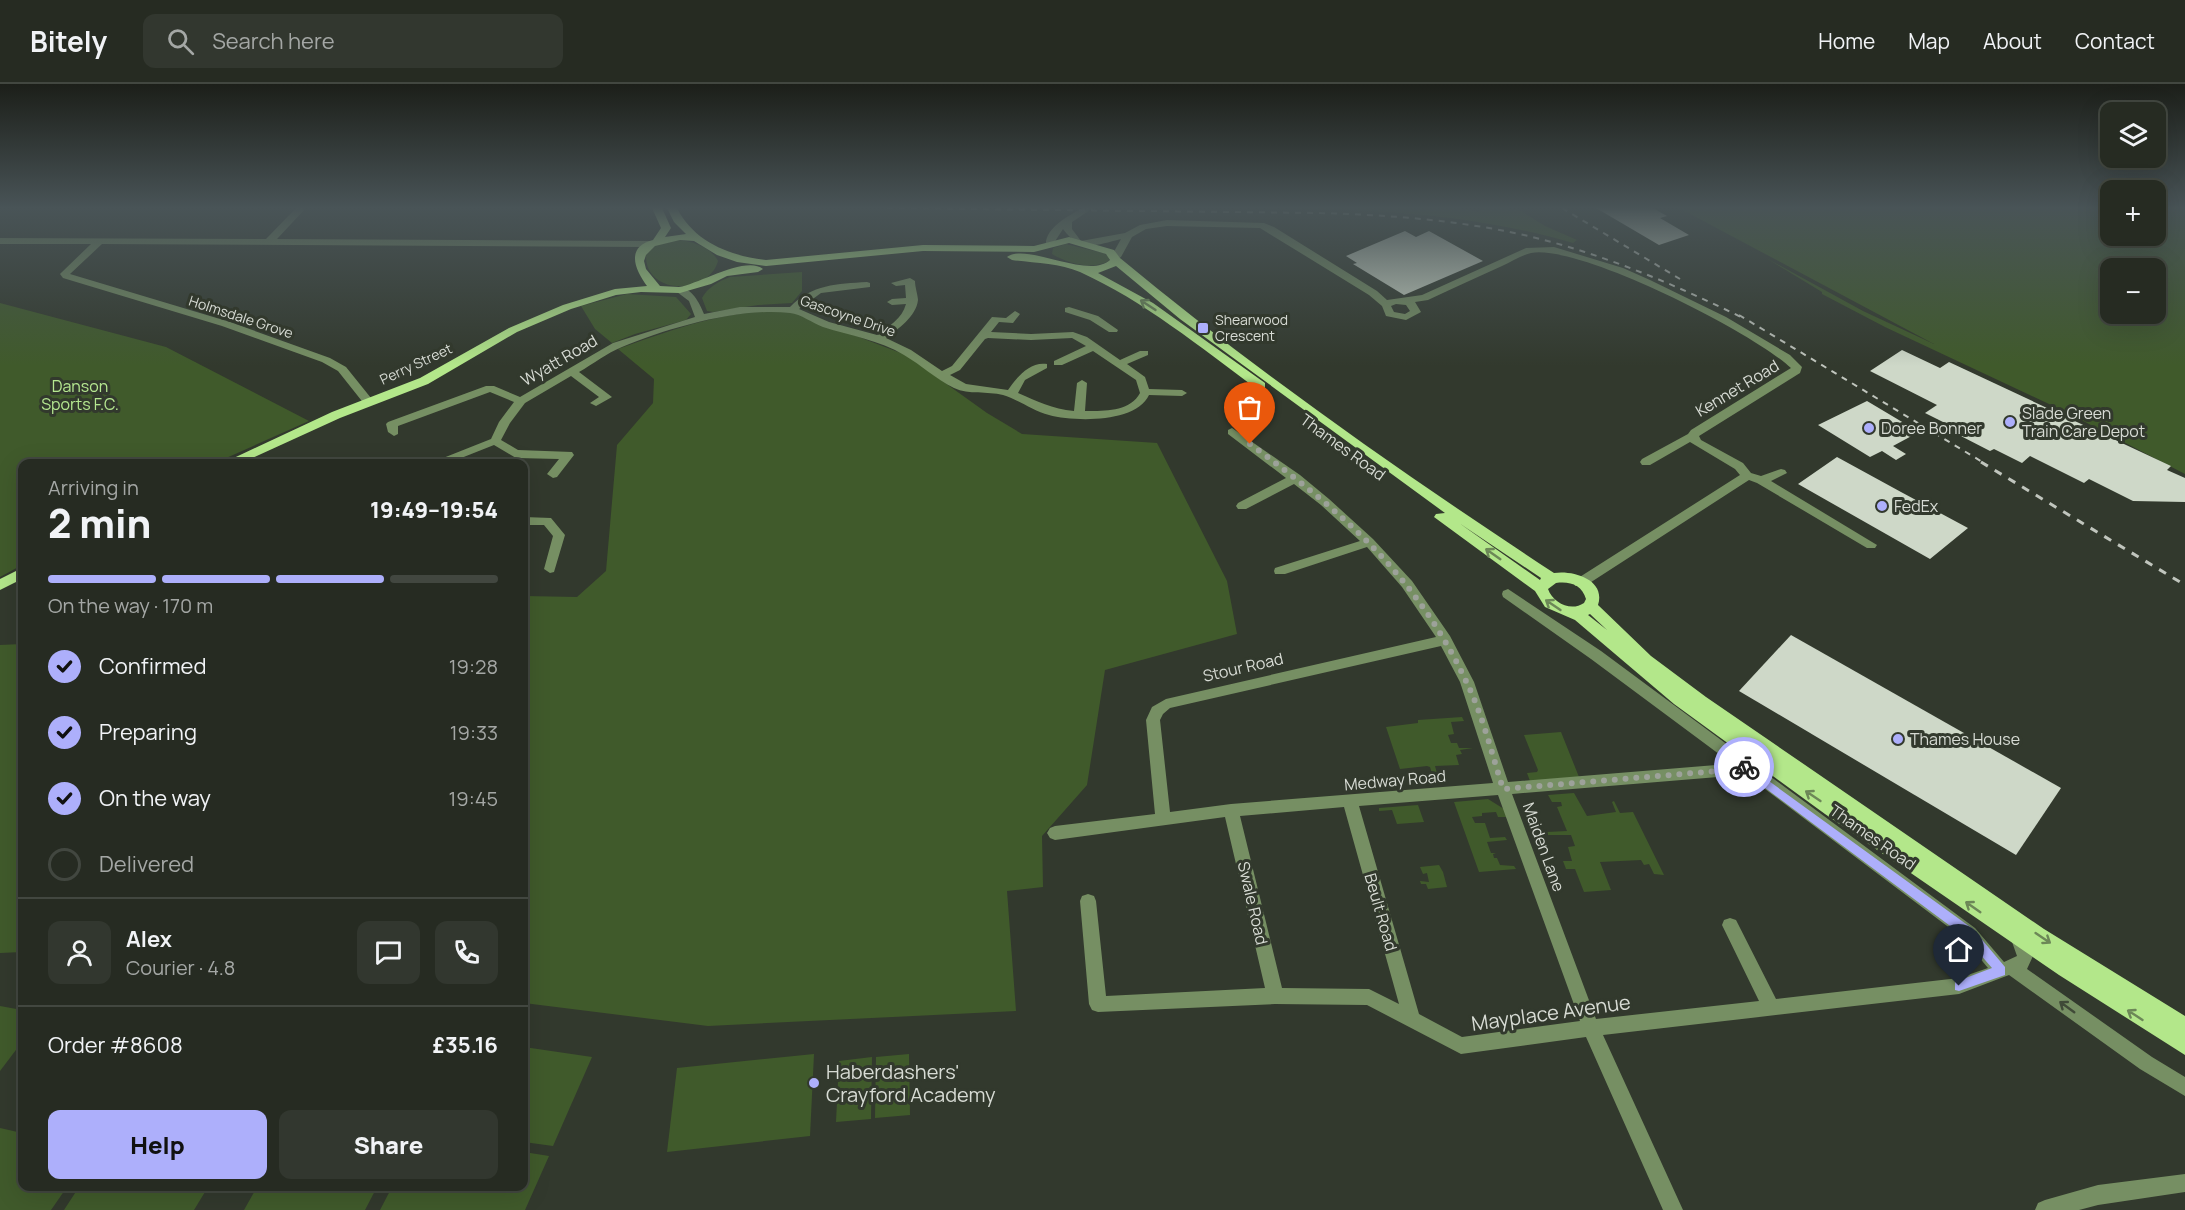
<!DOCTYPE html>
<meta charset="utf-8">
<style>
body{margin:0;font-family:Manrope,sans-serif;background:#32372f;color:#f1f3f6;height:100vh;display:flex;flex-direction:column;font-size:22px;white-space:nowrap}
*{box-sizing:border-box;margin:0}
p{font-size:20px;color:#a4a7a5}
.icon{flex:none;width:33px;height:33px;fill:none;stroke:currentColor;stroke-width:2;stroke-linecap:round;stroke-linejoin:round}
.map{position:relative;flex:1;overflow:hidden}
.side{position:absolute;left:18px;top:375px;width:510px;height:732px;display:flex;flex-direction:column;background:#262b22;border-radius:12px;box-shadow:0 6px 24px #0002,0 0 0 2px #424740}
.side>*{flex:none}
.buttons{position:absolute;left:2100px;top:18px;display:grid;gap:12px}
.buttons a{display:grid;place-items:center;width:66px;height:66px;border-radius:12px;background:#262b22;box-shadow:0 6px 24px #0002,0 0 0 2px #424740;font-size:30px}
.pin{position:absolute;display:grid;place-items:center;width:51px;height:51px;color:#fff;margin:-62px -26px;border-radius:50% 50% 50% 0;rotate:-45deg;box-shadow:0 0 6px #0007}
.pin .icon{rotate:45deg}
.courier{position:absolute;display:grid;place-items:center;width:60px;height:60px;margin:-30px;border:4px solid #adaffb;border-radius:50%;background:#fff;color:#222;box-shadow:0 2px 8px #0007}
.overview em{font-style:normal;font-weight:800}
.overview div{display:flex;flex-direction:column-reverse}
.overview{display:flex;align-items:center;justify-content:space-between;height:102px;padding:0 30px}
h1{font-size:39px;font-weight:800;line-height:45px}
.bar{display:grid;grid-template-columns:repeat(4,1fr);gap:9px 6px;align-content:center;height:72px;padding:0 30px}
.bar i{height:8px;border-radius:4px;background:#424740}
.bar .current{background:#adaffb}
.bar p{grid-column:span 4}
.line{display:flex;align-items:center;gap:15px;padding:0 30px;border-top:2px solid #424740}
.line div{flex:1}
.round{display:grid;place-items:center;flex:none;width:63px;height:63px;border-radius:12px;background:#32372f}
ol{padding:0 30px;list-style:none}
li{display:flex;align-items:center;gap:18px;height:66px}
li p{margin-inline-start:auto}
li .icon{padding:6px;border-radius:50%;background:#adaffb;color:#111;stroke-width:4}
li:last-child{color:#a4a7a5}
li i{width:33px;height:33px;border:3px solid #424740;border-radius:50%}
.action{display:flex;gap:12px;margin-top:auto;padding:12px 30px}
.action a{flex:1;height:69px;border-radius:12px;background:#adaffb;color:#111;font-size:24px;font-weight:800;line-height:69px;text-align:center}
.action a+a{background:#32372f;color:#f1f3f6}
header{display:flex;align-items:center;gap:36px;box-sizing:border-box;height:84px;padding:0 30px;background:#262b22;border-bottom:2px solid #424740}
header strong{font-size:28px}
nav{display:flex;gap:33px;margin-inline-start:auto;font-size:21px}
.search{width:420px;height:54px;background:#32372f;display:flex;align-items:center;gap:15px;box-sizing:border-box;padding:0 21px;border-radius:12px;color:#a4a7a5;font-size:22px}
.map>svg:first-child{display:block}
.green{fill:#405a2b;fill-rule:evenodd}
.building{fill:#ced8c8}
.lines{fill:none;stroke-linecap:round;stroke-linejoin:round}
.minor{fill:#768f63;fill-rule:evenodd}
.major{fill:#b3e78a;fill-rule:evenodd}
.rail-far1{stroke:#c0c5bd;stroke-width:2;stroke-dasharray:6 6;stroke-linecap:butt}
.rail{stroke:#c0c5bd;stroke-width:3;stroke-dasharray:8 8;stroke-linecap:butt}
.oneway{stroke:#6c8757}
.oneway2{stroke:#404a38}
.route{fill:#adaffb}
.done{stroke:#9da29a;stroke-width:6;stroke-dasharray:0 10.8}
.poi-dot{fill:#adaffb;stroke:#32392d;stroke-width:2}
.labels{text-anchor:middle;stroke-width:6;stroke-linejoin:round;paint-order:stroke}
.far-street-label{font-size:14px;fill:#d7dbd4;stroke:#32392d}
.far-poi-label{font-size:14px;fill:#d7dbd4;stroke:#32392d;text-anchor:start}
.street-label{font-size:16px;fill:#d7dbd4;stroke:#32392d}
.park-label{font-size:16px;fill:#b5e790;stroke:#32392d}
.poi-label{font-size:16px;fill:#d7dbd4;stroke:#32392d;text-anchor:start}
.near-street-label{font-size:20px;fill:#d7dbd4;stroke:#32392d}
.near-poi-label{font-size:20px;fill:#d7dbd4;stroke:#32392d;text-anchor:start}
</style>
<header>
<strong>Bitely</strong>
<div class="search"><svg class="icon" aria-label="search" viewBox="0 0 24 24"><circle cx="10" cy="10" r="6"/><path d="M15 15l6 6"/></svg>Search here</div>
<nav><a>Home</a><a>Map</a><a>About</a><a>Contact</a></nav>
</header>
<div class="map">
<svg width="2185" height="1126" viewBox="0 0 2185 1126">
<rect width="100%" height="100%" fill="#32392d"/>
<g class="green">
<path d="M1197,124H1460L1478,128L1482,124H1509L1521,127L1545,142L1577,156L1573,159C1446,122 1327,125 1197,124Z"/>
<path d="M1679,124H2110V152H2156V124H2185V390L2064,327L1885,243L1822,210V208L1766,174L1863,227L1934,260ZM2110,184H2156V230H2110Z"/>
<path d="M676,156C690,156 711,163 718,177C709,211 645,212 646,171L656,161Z"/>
<path d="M1066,160L1103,169L1109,172V177C1092,186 1069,180 1052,170L1053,164Z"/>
<path d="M802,188V207L792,219L758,221L713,228L707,227L702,214C707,204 719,197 730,193Z"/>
<path d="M627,210L676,213L691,230L686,236L635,250L612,259L595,245L581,222Z"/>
<path d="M0,219L166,263L309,337L215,379L22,380V481L0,493Z"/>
<path d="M771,227L796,229L906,271L987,329L1022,350L1157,359L1227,497L1237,550L1105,586L1087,701L1042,752L1043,803L1007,807L1016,927L708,942L524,919V512L577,513L606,487L617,361L653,319L654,295L618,265C669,247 717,229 771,227Z"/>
<path d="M22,560V868L0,869V561Z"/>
<path d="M1462,633L1464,637L1451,638L1454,650L1448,651L1451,659H1457L1459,664H1473L1460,666L1462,670L1456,671L1459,681L1435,682L1438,693H1433L1430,683L1427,682L1400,685L1386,643L1418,639V636Z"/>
<path d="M1561,648L1579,693L1530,697L1527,689L1537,688L1538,686L1524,651Z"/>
<path d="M1574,709L1587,732L1616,728L1612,718L1614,717L1620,729L1633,728L1664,791L1654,790L1649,780L1644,781L1641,776L1600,778L1611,806L1584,808L1575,785H1566L1563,777H1572L1568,763L1575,762L1571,751H1548L1547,748L1567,747L1557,723L1562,722L1561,718H1552L1548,711Z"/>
<path d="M1488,715L1504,725L1507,733H1498L1496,728L1482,729V732L1472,733L1475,739H1485L1490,754L1505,753L1507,756L1487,758L1491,769H1496L1493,770L1494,774H1497L1500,781L1514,782L1516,785L1479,788L1454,718Z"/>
<path d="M1418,721L1424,738L1397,740L1392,726L1379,727V724Z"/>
<path d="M1439,781L1443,788L1447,803L1428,805L1426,800H1421L1420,797L1429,798L1427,789L1423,790L1420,783Z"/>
<path d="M0,922L22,926V958L0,987Z"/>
<path d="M524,963L592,973L553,1062L524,1058Z"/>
<path d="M814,970L810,1052L667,1068L677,984Z"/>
<path d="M909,970L910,1031L875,1034L876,973Z"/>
<path d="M872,973L871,1035L836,1038L839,977Z"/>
<path d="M0,1044L22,1049V1102L67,1103L51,1126H0Z"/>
<path d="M524,1068L549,1072L525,1126H380L392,1103L524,1102Z"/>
<path d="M79,1103V1102L208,1103L194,1126H64Z"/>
<path d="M257,1103V1102L377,1103L365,1126H244Z"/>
</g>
<g class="building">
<path d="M1596,124H1653L1667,132L1660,134L1689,151L1659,161Z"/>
<path d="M1405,147L1416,153L1429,147L1483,177L1404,211L1353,180L1357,179L1346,172Z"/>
<path d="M1902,266L1940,284L1949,278L2171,382L2167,386L2185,394V418L2133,417L2089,395L2084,399L2030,372L2022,379L1994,365L1990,367L1955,349L1959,346L1925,329L1937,321L1870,287Z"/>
<path d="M1867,317L1919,348L1893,362L1906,370L1896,376L1882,367L1870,373L1818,341Z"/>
<path d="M1837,373L1901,408L1968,444L1930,475L1798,400Z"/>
<path d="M1791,551L2061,704L2016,771L1739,607Z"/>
</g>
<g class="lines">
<g class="minor">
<path d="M296,124H306L277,155L651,157L656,160L651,163L102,160L70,190L230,238L330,274L346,283L375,319L369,322L365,321L338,287L322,278L222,242L63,194L60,190L62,188L91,160H0V154L266,155Z"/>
<path d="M1082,124H1093L1072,138V145L1081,157L1125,149L1140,141L1167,136L1264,139L1274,143L1377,207L1387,216L1422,211L1526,164L1554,163L1623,184L1650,196L1726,233L1790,271L1802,283L1800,289L1699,352L1701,356L1743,379L1751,389L1761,392L1781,385L1785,386L1787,389L1771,397L1877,461L1875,464H1867L1757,399L1749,396L1585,502H1575L1574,499L1575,496L1740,391L1735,385L1690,358L1650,381H1642L1640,378L1642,375L1688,350L1691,346L1791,284C1754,249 1580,160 1531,169C1522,171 1511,178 1502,182C1477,193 1452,205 1428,216L1415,218L1421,228L1406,236L1386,232L1382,222L1369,211L1260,144L1167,142L1146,145L1132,153L1121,173L1116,176L1111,173L1121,155C1094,162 1080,168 1063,145L1052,162H1046C1044,144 1069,132 1082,124ZM1396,220L1406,221L1410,227L1405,230L1394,228L1391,222Z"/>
<path d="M910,194L915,197C915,203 918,212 918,216C916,233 898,245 886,254L911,266L942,287L952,282L992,233L1006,234L1015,227L1020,230L1013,239L999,238L991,248L1031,250L1073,248L1087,253L1120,276L1140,267H1148V271L1127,280L1145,293L1149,305L1182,306L1187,309L1182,312L1149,311C1136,339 1075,338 1049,331C1033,327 1019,316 1003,311C987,307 969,311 954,304C936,295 921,281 904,271C879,256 851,252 823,243C812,239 801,230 790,229C740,223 668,244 622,263C607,269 593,280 579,288L612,313L596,322L590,319L599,313L571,292L525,319L510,339L501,356L518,366L572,368L574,371L557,393L553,394L547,390L559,375L516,374L494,361L446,380H428L491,355L499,338L514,318L490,308L398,342V350L394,352L388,348L386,340L388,338L486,302H494L520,313L613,259L695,233L689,217L677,208V204C691,202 699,218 704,230L740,223H790C812,200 837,200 867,198L870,199V203L821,209L799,225L829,238L877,251C889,242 902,235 906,220L892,221L887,218L892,215L906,214L905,201L896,202L891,199ZM988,254L1031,256L1072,254L1086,262L1054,277V281H1062L1093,267L1136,296L1140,309C1130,328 1104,327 1085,327L1087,299L1082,296L1077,299L1074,327C1052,325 1037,317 1018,309L1025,296L1047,284V280C1030,277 1016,294 1008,306L966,300L950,291L960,286L985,255Z"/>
<path d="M1069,223L1098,232L1118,246L1117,248H1109L1090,236L1065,228V224Z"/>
<path d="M1232,344L1300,391L1329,415L1373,455L1412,497L1450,552L1474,598L1508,698L1716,681L1727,676L1591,575L1503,513L1502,510L1503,507L1508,505L1601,567L1975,844L2004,878L2017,872L2011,855L2013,850L2019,848L2025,850L2033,872L2027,885L2152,973L2185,993V1012L2140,985L2009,891L1959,910L1603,951L1683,1126H1663L1586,953L1461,970L1367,921L1275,920L1098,928L1092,926L1089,920L1080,817L1082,812L1088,810L1094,812L1096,817L1106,912L1265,904L1225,733L1055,756L1050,754L1047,749L1050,744L1055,742L1155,730L1146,636L1152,623L1166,615L1436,553L1402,503L1367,463L1285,490H1275L1274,487L1275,484L1360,457L1321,421L1294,400L1246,425H1238L1236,422L1238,419L1286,394L1228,350V346ZM1441,562L1460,598L1493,699L1231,720L1170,728L1160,636L1163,630L1170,624ZM1737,684L1963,854L1988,884L1959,894L1776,915L1736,836L1730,834L1724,836L1722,841L1759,917L1596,935L1512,710L1718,693ZM1498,711L1580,937L1462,953L1419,930L1359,722ZM1344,723L1399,920L1369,905L1282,904L1240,732Z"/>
<path d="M524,433L551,434L565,451L554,488L550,489L544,485L553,452L544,441H524Z"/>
<path d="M2185,1090V1108L2098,1121L2079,1126H2035L2038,1119L2045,1116L2098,1101Z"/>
</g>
<g class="major">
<path d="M652,124H662L671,144L665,153L686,150L674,138L667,124H677C694,158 730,172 766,176L923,161L1034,162L1069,153L1114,166L1120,174C1257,288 1405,391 1554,489C1574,486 1606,496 1598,521L1651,572L1706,613L2044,845L2185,932V971L2059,891L1825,730L1674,620L1575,536L1545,523L1535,507L1434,433L1436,430L1445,429L1180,235L1116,182L1098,189L1153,219L1265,299V305H1257C1200,263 1144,217 1080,188C1059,179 1034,179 1012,176L1007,173C1026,158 1088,196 1110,176L1106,170L1069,159L1034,168L923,167L766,182L737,178L717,171L694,157L680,156L655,162L646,171L644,177L646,185L660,202C666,202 673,203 679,203C699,200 746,171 763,185L758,188L727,192L711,200L680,209L641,208L616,211L571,225L517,248L428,300L340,334L239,380H221L332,328L420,294L509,244L563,221L615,205L647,202C635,186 625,163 653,156L661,144ZM1459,439L1541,494L1540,496ZM1556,499C1570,497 1582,501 1586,515L1584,519C1571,528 1553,519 1548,505ZM1590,530L1607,546L1588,531Z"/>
<path d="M22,484V495L0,506V495Z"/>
</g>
<g class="rail-far1">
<path d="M887,124L1320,129C1389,131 1457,136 1524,151C1601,169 1674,200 1745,235"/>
<path d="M1562,124L1680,195"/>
<path d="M1739,231L1984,379"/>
</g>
<path class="rail" d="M1981,378L2185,501"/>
</g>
<defs><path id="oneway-shaft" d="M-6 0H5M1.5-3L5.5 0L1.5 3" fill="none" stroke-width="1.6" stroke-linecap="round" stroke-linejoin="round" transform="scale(1.5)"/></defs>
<g class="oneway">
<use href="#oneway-shaft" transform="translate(1148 221) rotate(-147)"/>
<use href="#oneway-shaft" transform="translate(1493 470) rotate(-145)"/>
<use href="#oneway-shaft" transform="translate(1553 521) rotate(-146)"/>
<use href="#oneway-shaft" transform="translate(1813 712) rotate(-146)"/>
<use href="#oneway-shaft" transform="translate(1973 823) rotate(-145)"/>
<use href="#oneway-shaft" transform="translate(2043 854) rotate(34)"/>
<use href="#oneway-shaft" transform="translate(2135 931) rotate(-147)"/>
</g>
<use class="oneway2" href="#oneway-shaft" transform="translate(2067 923) rotate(-144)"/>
<linearGradient id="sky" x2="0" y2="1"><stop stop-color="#1c1f19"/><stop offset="0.44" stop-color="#495457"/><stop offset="1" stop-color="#495457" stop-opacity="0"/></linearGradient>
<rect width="2185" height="282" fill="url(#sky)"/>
<path class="route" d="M1744,679L1973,845L2005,883V891L1959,907L1955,906V898L1992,884L1965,853L1741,686V680Z"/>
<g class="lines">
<path class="done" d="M1250,360C1342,428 1416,491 1466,597C1482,629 1492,670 1503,705L1718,687L1737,678L1744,683"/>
</g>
<g class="poi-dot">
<rect x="1197" y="238" width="12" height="12" rx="3"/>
<circle cx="2010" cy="338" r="6"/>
<circle cx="1869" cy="344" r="6"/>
<circle cx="1882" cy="422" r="6"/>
<circle cx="1898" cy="655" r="6"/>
<circle cx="814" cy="999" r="6"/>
</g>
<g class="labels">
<g class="far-street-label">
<text transform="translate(848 232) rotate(19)" y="5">Gascoyne Drive</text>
<text transform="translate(241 233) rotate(18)" y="5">Holmsdale Grove</text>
<text transform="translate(416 280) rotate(-25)" y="5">Perry Street</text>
</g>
<g class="far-poi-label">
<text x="1215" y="241">Shearwood<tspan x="1215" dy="16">Crescent</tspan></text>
</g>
<g class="street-label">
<text transform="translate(559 276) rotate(-30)" y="6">Wyatt Road</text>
<text transform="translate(1737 304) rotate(-31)" y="6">Kennet Road</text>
<text transform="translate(1343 363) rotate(36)" y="6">Thames Road</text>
<text transform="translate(1243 583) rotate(-13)" y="6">Stour Road</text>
<text transform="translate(1395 696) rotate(-5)" y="6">Medway Road</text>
<text transform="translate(1873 753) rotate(35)" y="6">Thames Road</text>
<text transform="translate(1544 763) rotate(70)" y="6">Maiden Lane</text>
<text transform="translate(1253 819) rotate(77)" y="6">Swale Road</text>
<text transform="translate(1381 828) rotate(74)" y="6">Beult Road</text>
</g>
<g class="park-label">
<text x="80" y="308">Danson<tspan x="80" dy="18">Sports F.C.</tspan></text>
</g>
<g class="poi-label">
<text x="2022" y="335">Slade Green<tspan x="2022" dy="18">Train Care Depot</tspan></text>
<text x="1881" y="350">Doree Bonner</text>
<text x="1894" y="428">FedEx</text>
<text x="1910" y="661">Thames House</text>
</g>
<g class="near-street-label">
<text transform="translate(1551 929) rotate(-8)" y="7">Mayplace Avenue</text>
</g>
<g class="near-poi-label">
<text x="826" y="995">Haberdashers'<tspan x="826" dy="23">Crayford Academy</tspan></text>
</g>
</g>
</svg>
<div class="buttons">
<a><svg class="icon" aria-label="layers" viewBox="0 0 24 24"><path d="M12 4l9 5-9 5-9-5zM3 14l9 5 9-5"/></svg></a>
<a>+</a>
<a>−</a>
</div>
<div class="pin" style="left:1250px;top:360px;background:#ea580c"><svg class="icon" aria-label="bag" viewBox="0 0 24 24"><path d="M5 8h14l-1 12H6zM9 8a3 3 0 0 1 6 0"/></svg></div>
<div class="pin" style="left:1959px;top:902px;background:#1f2937"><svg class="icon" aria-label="home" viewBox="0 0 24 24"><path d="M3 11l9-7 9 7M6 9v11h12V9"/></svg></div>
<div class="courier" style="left:1744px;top:683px"><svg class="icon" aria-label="bike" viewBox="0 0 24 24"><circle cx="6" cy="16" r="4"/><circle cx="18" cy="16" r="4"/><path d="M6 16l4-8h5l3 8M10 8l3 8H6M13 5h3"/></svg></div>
<section class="side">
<div class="overview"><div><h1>2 min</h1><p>Arriving in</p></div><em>19:49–19:54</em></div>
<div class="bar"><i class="current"></i><i class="current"></i><i class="current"></i><i></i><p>On the way · 170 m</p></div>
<ol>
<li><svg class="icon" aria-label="check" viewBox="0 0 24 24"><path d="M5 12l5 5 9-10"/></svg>Confirmed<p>19:28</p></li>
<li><svg class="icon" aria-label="check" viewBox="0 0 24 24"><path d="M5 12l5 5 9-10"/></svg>Preparing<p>19:33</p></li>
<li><svg class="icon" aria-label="check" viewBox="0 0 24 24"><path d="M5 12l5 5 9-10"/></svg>On the way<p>19:45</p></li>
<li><i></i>Delivered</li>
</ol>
<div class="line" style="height:108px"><a class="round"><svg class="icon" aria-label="person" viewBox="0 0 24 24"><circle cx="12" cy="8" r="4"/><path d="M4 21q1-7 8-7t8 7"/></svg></a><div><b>Alex</b><p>Courier · 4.8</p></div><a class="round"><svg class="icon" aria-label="chat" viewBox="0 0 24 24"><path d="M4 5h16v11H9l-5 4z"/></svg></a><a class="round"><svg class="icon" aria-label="phone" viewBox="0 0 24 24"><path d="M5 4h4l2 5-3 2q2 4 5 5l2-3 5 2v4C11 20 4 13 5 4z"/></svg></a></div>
<div class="line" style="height:78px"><div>Order #8608</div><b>£35.16</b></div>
<div class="action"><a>Help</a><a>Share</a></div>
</section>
</div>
